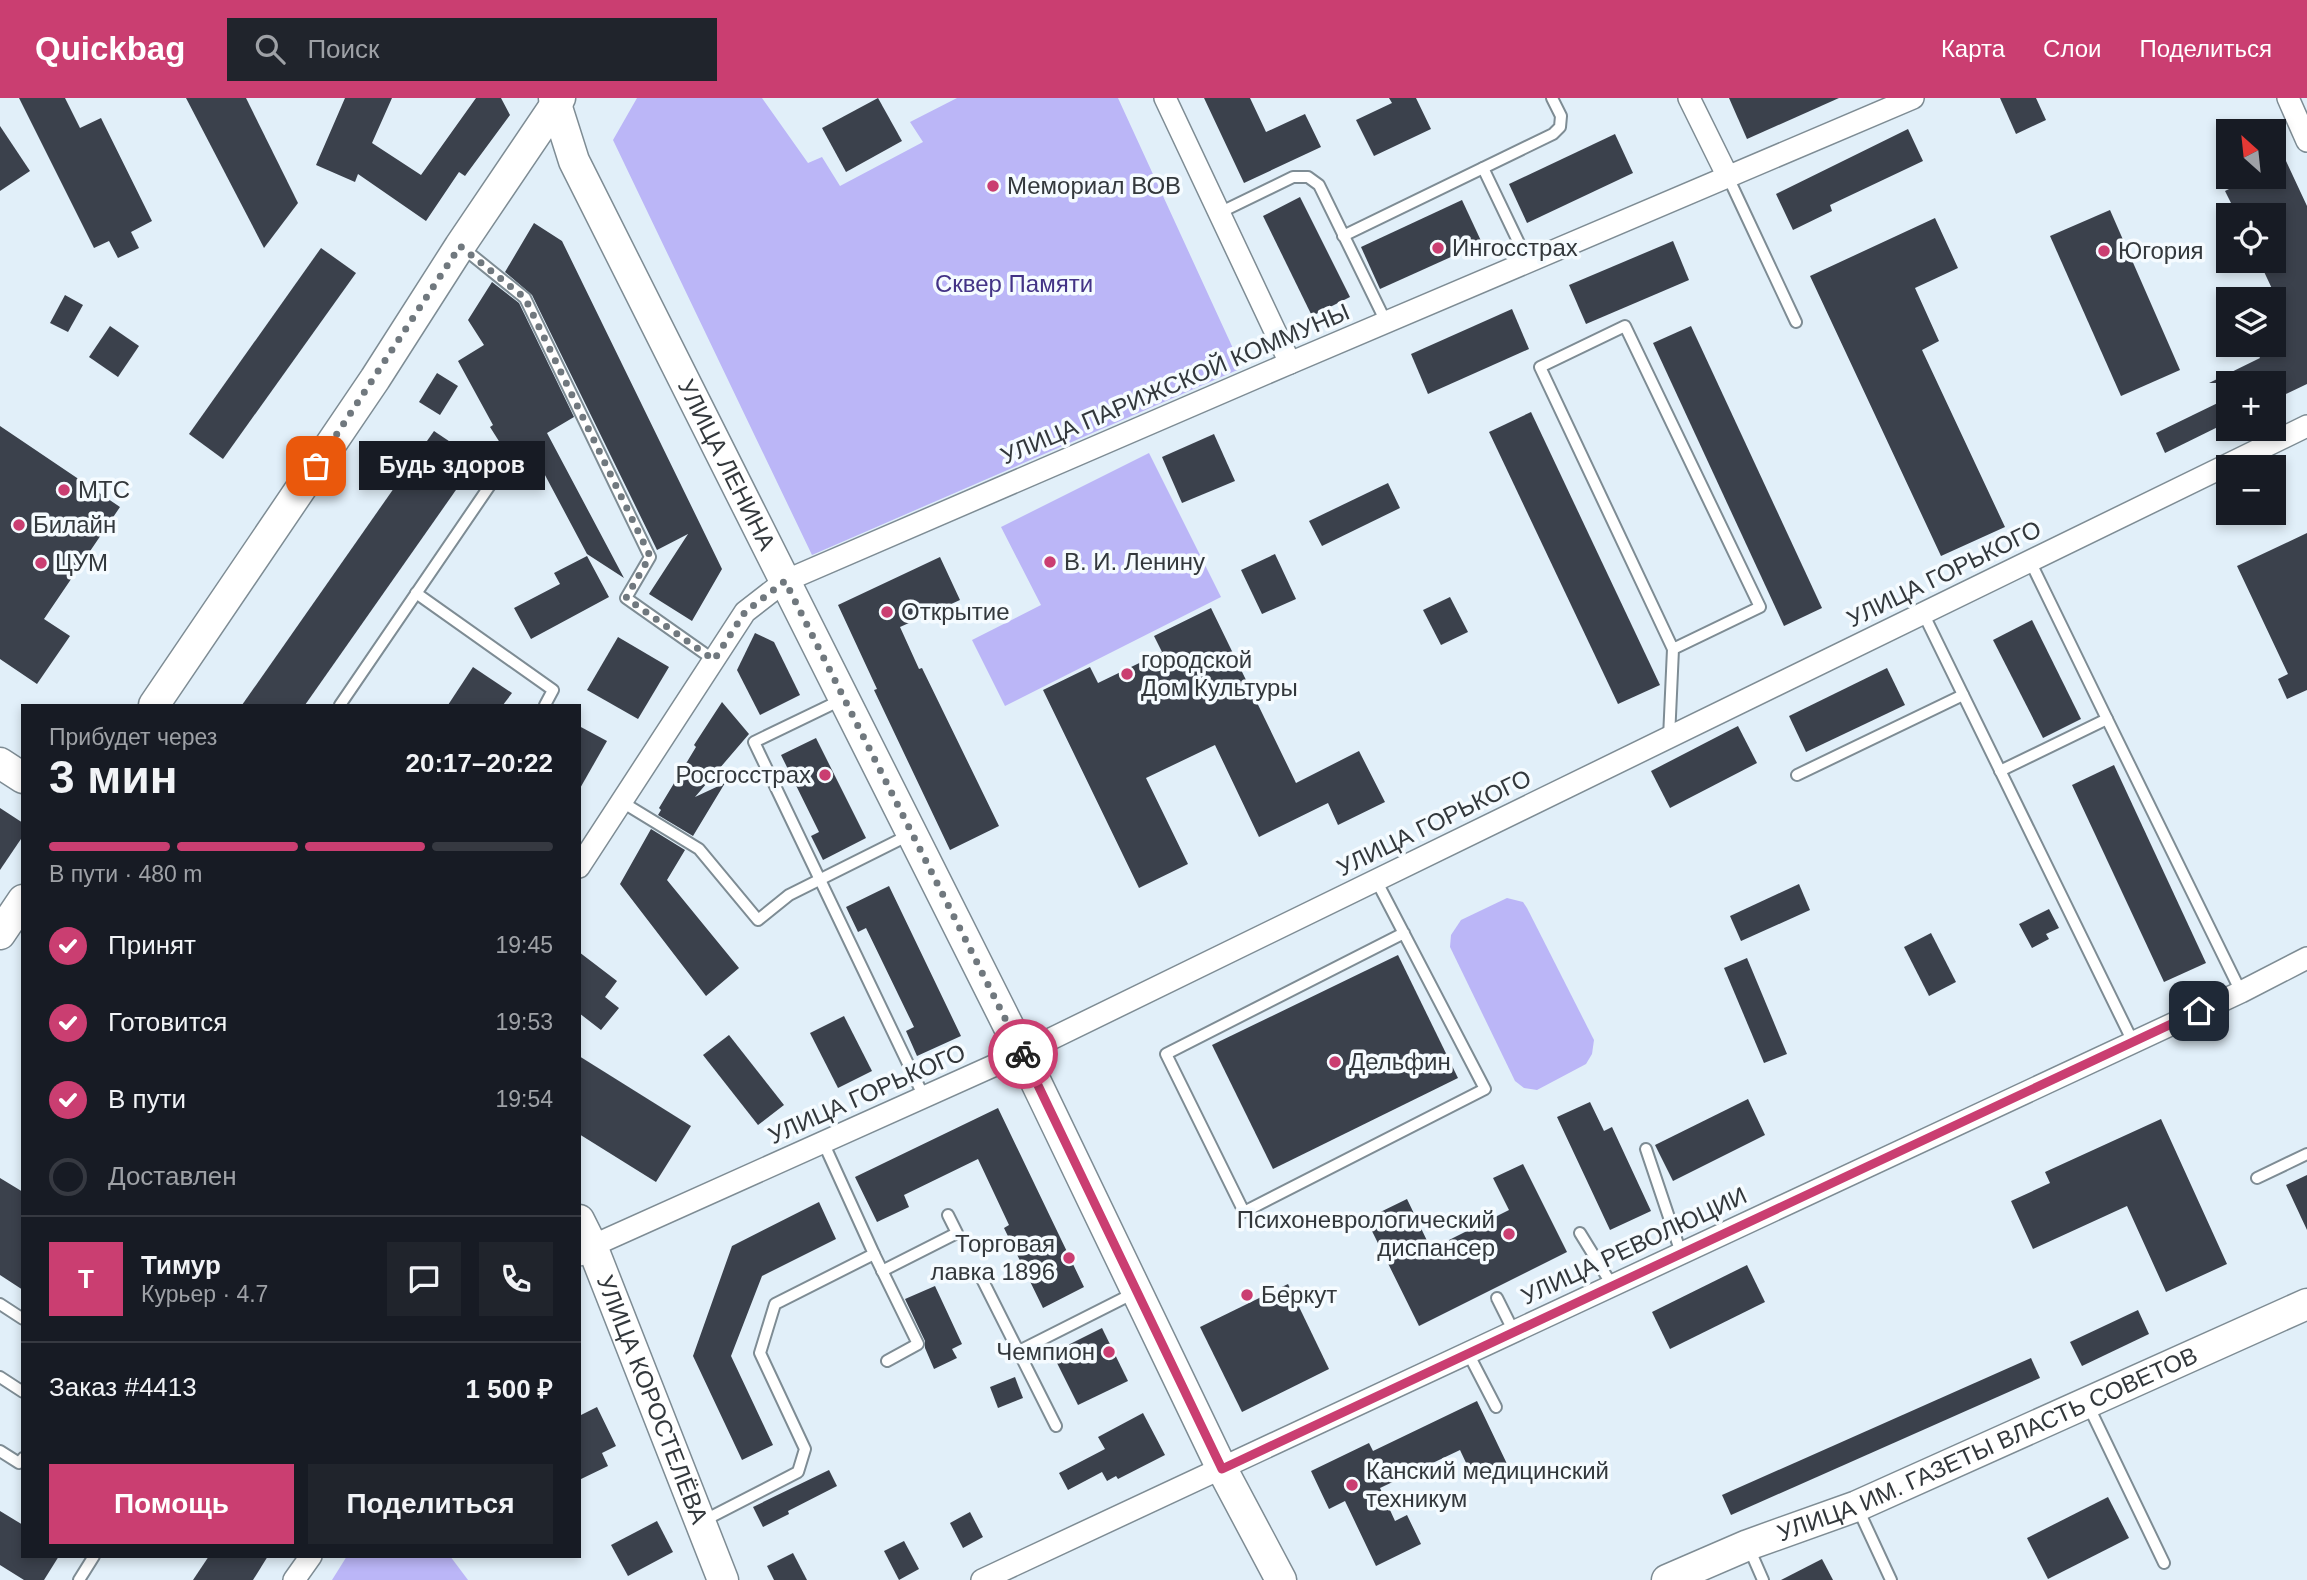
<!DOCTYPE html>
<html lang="ru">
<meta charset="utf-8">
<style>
body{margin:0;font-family:Helvetica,sans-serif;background:#20242c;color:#f1f3f6;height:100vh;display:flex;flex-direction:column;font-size:26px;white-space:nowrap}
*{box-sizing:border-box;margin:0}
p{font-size:23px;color:#9ea1a6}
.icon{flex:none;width:38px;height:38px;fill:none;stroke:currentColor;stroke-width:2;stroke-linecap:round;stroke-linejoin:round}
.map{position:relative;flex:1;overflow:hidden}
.drawer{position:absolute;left:21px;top:606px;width:560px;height:854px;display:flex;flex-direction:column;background:#171b24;border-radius:0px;box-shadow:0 4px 10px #0003}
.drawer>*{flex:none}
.needle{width:46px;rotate:333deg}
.tools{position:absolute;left:2216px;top:21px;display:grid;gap:14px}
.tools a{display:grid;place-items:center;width:70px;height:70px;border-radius:0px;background:#171b24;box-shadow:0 4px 10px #0003;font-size:35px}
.pin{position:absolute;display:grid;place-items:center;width:60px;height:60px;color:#fff;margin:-30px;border-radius:14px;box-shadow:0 4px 10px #0006}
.courier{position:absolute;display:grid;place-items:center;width:70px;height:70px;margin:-35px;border:5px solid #ca3e71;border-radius:50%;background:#fff;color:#222;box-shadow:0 2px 9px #0007}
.bubble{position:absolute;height:49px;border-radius:0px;background:#171b24;box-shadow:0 4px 10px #0003;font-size:23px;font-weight:800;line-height:49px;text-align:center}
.headline em{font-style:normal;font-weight:800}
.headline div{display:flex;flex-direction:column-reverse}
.headline{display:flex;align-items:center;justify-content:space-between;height:119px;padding:0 28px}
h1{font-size:46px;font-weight:800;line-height:52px}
.bar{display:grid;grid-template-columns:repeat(4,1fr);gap:10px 7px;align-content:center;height:84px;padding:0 28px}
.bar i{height:9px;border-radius:5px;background:#363941}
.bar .active{background:#ca3e71}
.bar p{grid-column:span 4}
.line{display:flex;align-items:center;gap:18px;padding:0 28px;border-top:2px solid #363941}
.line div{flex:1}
.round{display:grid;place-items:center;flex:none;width:74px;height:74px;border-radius:0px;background:#20242c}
ol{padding:0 28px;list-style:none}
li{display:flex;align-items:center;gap:21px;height:77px}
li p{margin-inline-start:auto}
li .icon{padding:7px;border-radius:50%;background:#ca3e71;color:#fff;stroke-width:4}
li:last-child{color:#9ea1a6}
li i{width:38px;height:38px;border:4px solid #363941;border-radius:50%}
.action{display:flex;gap:14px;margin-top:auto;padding:14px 28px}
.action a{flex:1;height:80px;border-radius:0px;background:#ca3e71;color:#fff;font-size:28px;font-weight:800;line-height:80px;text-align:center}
.action a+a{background:#20242c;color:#f1f3f6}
header{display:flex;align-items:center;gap:42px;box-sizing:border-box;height:98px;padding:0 35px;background:#ca3e71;color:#fff}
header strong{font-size:33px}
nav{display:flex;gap:38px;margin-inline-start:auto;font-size:24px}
.search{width:490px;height:63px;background:#20242c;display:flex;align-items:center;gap:18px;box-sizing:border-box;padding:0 24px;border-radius:0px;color:#9ea1a6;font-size:26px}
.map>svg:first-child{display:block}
.green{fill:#bbb6f7}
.building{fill:#3b414c}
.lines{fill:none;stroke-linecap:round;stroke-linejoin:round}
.lane-casing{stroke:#7e8c94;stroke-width:14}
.street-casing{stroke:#7e8c94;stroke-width:24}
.secondary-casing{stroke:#7e8c94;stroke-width:33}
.lane{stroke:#fff;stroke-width:10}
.street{stroke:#fff;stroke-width:21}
.secondary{stroke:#fff;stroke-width:30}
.done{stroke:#70787e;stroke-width:7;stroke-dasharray:0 12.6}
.route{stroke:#ca3e71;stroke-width:9}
.poi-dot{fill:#ca3e71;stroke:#f5fbff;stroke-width:2.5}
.labels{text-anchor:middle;stroke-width:7;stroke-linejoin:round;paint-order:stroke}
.poi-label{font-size:24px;fill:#33383c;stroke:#f5fbff;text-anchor:start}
.park-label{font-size:24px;fill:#433386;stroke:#f5fbff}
.street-label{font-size:24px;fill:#33383c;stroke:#f5fbff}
</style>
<header>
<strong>Quickbag</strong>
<div class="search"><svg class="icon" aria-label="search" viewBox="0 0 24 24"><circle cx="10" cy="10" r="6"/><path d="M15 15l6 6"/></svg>Поиск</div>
<nav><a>Карта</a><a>Слои</a><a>Поделиться</a></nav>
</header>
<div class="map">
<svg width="2307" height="1482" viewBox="0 0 2307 1482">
<rect width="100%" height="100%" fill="#e1eff9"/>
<g class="green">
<path d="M637,0H762L808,65L822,59L840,88L923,44L910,24L957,0H1118L1242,270L812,457L613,42Z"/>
<path d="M1149,355L1221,499L1005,608L972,542L1041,507L1001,429Z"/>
<path d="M1507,800L1523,804L1527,810L1594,942L1592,956L1586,966L1537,992L1524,990L1515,983L1450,849L1451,837L1461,822Z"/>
<path d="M347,1458H450L468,1482H332Z"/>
</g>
<g class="building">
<path d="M19,0H65L80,30L101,20L152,123L131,134L139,150L118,160L109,143L94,150Z"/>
<path d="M186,0H246L298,105L264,150Z"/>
<path d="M345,0H392L372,45L421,77L476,0H501L510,17L465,78L459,74L426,123L358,76L355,84L316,67Z"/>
<path d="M878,0L902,43L846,74L822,30Z"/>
<path d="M1204,0H1250L1266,34L1305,16L1321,49L1244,85Z"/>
<path d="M1389,0H1416L1431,31L1374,58L1356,22L1392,5Z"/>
<path d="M1729,0H1839L1747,41Z"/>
<path d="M2000,0H2036L2046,22L2016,36Z"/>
<path d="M0,28L30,73L0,93Z"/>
<path d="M1908,31L1923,63L1830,107L1832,113L1793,132L1776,96Z"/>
<path d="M1615,36L1633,75L1527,125L1509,86Z"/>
<path d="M2286,63L2307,108V286L2273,302V285H2209L2260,260L2254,247H2273V217L2282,212L2259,163H2273V117H2237L2225,93L2253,79H2273V69Z"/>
<path d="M1300,99L1350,199L1312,218L1263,118Z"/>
<path d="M1462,102L1482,145L1380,191L1361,149Z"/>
<path d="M2110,112L2180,272L2121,298L2050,138Z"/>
<path d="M1935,120L1958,170L1915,190L1939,243L1922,252L2005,429L1941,458L1810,178Z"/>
<path d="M534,125L562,143L722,471L692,523L649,496L688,436L657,452L532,197L505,174Z"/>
<path d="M1673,143L1689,182L1586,226L1569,187Z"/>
<path d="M321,150L356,175L223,361L189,336Z"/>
<path d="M492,184L519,205L574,319L547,335L624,480L587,456L529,347L509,359L490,329L493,327L458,263L484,247L468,222Z"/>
<path d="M65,197L83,207L68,234L50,225Z"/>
<path d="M1512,211L1529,251L1428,296L1411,256Z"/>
<path d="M110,228L139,248L118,279L89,259Z"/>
<path d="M1691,228L1822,510L1784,528L1653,245Z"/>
<path d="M437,275L458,288L440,317L419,304Z"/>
<path d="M2228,300V324L2165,355L2156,335Z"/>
<path d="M1531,314L1660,587L1618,606L1489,334Z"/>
<path d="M0,328L120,409L44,521L70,538L37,586L0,561Z"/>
<path d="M434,333L477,362L305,607H242Z"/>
<path d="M1214,336L1235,383L1182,405L1162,359Z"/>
<path d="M1388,385L1400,410L1322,448L1309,423Z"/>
<path d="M2307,435V592L2287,601L2278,581L2288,576L2237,468Z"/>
<path d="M1275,456L1296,501L1262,516L1241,472Z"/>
<path d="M587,458L609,499L531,541L514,510L560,486L554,475Z"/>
<path d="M940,459L960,502L900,529L919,571L922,570L999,728L950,752L874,592L877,591L838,507Z"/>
<path d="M1450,499L1468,534L1441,547L1423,512Z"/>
<path d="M1211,510L1296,685L1359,653L1385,704L1338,727L1328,705L1259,739L1215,647L1146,680L1188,766L1139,790L1043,592L1090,569L1098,585L1162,554L1154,538Z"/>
<path d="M2032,522L2081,621L2043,640L1993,542Z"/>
<path d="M755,535L774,544L800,597L760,617L737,572Z"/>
<path d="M618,539L669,569L638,621L587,592Z"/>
<path d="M473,569L512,595L503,607H448Z"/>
<path d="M1887,570L1905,607L1806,654L1789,618Z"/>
<path d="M722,604L749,636L695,699L725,685L693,738L658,717L661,712L659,710L696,649L694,647Z"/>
<path d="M579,628L607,643L579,692Z"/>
<path d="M1738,628L1757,665L1670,710L1651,673Z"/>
<path d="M816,640L866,740L823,762L811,738L819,734L781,657Z"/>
<path d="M2114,667L2206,865L2164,884L2072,687Z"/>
<path d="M0,710L23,725V738L0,772Z"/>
<path d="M651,731L685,752L667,782L739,870L706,898L620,786Z"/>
<path d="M1799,786L1810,812L1741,843L1730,818Z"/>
<path d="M889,788L961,938L917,958L906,933L914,929L866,830L858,834L846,809Z"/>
<path d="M2049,811L2059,830L2046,836L2049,841L2032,850L2019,826Z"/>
<path d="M1931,835L1956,884L1929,898L1904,849Z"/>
<path d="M579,854L617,883L605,899L619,910L601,932L579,915Z"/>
<path d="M1398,857L1458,980L1273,1071L1212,947Z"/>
<path d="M1747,860L1787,956L1764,965L1724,870Z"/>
<path d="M844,918L872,973L838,990L810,935Z"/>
<path d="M729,937L784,1007L758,1027L703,957Z"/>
<path d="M579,958L691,1028L656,1084L579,1036Z"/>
<path d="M1748,1001L1765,1037L1673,1083L1655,1047Z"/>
<path d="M1590,1004L1604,1033L1612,1029L1651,1113L1610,1132L1557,1019Z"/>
<path d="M998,1010L1084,1189L1043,1210L1004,1130L1009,1127L978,1061L904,1097L909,1109L877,1124L855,1079Z"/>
<path d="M2161,1021L2227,1166L2166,1194L2127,1108L2033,1151L2011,1103L2050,1085L2045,1074Z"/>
<path d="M1523,1066L1567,1154L1419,1228L1366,1121L1407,1101L1431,1151L1509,1112L1493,1080Z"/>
<path d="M2307,1077V1132L2286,1087Z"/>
<path d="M0,1080L23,1094V1192L0,1177Z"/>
<path d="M819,1104L836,1141L762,1178L731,1258L773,1347L742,1362L693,1258L732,1148Z"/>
<path d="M1747,1167L1765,1204L1670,1251L1652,1214Z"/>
<path d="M1288,1186L1329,1271L1242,1314L1200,1229Z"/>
<path d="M935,1188L962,1246L952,1251L957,1260L934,1271L925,1250V1243L905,1201Z"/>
<path d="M2138,1212L2149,1236L2082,1268L2070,1244Z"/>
<path d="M1102,1230L1128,1283L1078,1307L1052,1255Z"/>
<path d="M2031,1260L2040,1280L1731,1417L1722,1397Z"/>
<path d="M1015,1279L1023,1300L998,1310L990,1289Z"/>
<path d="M1477,1303L1508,1368L1475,1384L1460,1352L1380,1390L1395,1423L1407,1417L1421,1446L1376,1468L1345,1403L1329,1411L1311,1373L1369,1345L1373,1353Z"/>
<path d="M597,1309L616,1348L602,1355L608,1368L579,1382V1318Z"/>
<path d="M1143,1315L1165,1357L1118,1381L1116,1378L1107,1383L1102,1374L1068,1392L1059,1375L1105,1351L1098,1339Z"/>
<path d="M829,1372L837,1388L788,1413L789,1416L763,1429L753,1409Z"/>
<path d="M2108,1399L2129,1440L2048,1481L2027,1440Z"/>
<path d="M0,1413L23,1427V1458H59L44,1482H24L0,1467Z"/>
<path d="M970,1414L983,1439L963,1450L950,1425Z"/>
<path d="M657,1423L673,1454L628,1478L611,1447Z"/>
<path d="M904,1443L919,1471L899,1482L884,1453Z"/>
<path d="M793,1455L807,1482H774L767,1468Z"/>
<path d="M209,1458H268L253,1482H193Z"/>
<path d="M1822,1461L1833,1482H1781Z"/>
</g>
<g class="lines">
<defs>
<g id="lane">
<path d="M1483,70L1528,164"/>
<path d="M1728,79L1796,224"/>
<path d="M1219,115L1293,79H1308L1319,87L1386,224"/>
<path d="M1343,138L1553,36L1560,29L1561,18L1552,0"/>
<path d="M463,150L525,200L650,459L626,500L714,562"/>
<path d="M2030,463L2107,621"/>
<path d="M416,495L553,592L545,607"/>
<path d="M1923,515L2133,944"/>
<path d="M841,602L754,644L924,999"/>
<path d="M340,607L497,377"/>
<path d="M1669,640L1673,551L1540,269L1625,228L1760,509L1673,551"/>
<path d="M2000,673L2107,621L2241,894"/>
<path d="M1797,677L1963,597"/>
<path d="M622,704L699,751L758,822L789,797L909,737"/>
<path d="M1376,782L1485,991L1244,1114L1166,956L1404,835"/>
<path d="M1646,1051L1681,1155"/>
<path d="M2257,1080L2307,1056"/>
<path d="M1580,1135L1612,1187"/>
<path d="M874,1156L918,1246L887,1263"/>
<path d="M882,1173L957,1135L948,1117"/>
<path d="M982,1181L1056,1328"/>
<path d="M1497,1200L1514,1234"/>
<path d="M0,1206L23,1221"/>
<path d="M1019,1253L1134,1195"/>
<path d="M1468,1255L1496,1309"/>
<path d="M0,1279L23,1294"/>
<path d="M2088,1307L2164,1465"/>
<path d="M0,1353L19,1365L23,1360"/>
<path d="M1858,1411L1891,1482"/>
<path d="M703,1423L798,1374L805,1351L760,1255L775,1206L874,1156L823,1044"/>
<path d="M1749,1450L1763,1482"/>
<path d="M79,1482L94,1458"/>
</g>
<g id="street">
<path d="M1165,0L1290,265"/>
<path d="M1689,0L1728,79"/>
<path d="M2288,0L2307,43"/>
<path d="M579,769L745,514L785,483L1290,265L1913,0"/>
<path d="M579,1157L592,1148L1022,955L2307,328"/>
<path d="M294,1482L311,1458"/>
<path d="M982,1482L2241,894L2307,860"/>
</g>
<g id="secondary">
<path id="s1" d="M554,0L574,63L1022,955L1222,1371L1281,1482"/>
<path d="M154,607L375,281L460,148L560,0"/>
<path d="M0,665L23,680"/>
<path d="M0,836L23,802"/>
<path id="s2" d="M579,1122L592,1148L723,1482"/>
<path id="s3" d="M1667,1482L1748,1447L1857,1408L2307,1206"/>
</g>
</defs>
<use href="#lane" class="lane-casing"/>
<use href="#street" class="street-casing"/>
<use href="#secondary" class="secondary-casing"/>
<use href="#lane" class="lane"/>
<use href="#street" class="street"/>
<use href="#secondary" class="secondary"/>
</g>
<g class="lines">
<path class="done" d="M316,368L460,148L525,200L650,458L626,500L714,562L745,514L785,483L1023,956"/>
<path class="route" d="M1023,956L1222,1371L2199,913"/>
</g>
<g class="poi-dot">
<circle cx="993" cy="88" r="7"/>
<circle cx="1438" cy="150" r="7"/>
<circle cx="2104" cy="153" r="7"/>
<circle cx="64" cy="392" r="7"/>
<circle cx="19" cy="427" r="7"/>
<circle cx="1050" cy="464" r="7"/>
<circle cx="41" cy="465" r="7"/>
<circle cx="887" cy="514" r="7"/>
<circle cx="1127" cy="576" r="7"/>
<circle cx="825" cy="677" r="7"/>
<circle cx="1335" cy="964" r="7"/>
<circle cx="1509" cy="1136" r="7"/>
<circle cx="1069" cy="1160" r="7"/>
<circle cx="1247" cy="1197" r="7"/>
<circle cx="1109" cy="1254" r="7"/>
<circle cx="1352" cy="1387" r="7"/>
</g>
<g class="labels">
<g class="poi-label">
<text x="1007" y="96">Мемориал ВОВ</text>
<text x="1452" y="158">Ингосстрах</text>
<text x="2118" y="161">Югория</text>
<text x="78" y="400">МТС</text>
<text x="33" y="435">Билайн</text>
<text x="1064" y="472">В. И. Ленину</text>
<text x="55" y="473">ЦУМ</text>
<text x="901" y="522">Открытие</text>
<text x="1141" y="570">городской<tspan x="1141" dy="28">Дом Культуры</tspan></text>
<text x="811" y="685" text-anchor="end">Росгосстрах</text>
<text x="1349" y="972">Дельфин</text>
<text x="1495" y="1130" text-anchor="end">Психоневрологический<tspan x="1495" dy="28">диспансер</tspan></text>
<text x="1055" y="1154" text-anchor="end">Торговая<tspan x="1055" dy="28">лавка 1896</tspan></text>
<text x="1261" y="1205">Беркут</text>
<text x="1095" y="1262" text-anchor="end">Чемпион</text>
<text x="1366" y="1381">Канский медицинский<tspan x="1366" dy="28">техникум</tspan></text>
</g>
<g class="park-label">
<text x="1014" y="194">Сквер Памяти</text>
</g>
<g class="street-label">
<text transform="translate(1175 286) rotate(-23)" y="8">УЛИЦА ПАРИЖСКОЙ КОММУНЫ</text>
<text dy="8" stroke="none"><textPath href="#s1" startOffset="406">УЛИЦА ЛЕНИНА</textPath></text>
<text transform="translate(1944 476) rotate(-26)" y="8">УЛИЦА ГОРЬКОГО</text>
<text transform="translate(1434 725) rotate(-26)" y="8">УЛИЦА ГОРЬКОГО</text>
<text transform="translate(867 996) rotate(-24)" y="8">УЛИЦА ГОРЬКОГО</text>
<text transform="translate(1634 1148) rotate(-25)" y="8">УЛИЦА РЕВОЛЮЦИИ</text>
<text dy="8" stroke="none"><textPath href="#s2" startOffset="194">УЛИЦА КОРОСТЕЛЁВА</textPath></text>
<text dy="8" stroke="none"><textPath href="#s3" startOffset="348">УЛИЦА ИМ. ГАЗЕТЫ ВЛАСТЬ СОВЕТОВ</textPath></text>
</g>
</g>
</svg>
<div class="tools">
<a><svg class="needle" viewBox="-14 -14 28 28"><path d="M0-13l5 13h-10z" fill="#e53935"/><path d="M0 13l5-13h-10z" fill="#9ea1a6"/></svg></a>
<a><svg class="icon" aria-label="locate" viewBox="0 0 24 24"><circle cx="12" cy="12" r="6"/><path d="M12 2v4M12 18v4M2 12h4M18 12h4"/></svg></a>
<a><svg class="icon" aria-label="layers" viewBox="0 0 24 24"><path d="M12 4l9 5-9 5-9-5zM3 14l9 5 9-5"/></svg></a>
<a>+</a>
<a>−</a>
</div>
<div class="pin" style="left:316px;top:368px;background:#ea580c"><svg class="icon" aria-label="bag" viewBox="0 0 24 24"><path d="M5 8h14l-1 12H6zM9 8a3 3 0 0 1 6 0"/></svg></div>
<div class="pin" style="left:2199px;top:913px;background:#1f2937"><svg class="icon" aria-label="home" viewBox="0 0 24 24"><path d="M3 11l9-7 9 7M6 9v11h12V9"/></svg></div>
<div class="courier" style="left:1023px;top:956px"><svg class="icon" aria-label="bike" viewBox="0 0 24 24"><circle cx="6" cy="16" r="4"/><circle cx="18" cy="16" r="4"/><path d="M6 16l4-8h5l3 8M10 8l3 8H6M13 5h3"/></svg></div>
<div class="bubble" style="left:359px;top:343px;width:186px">Будь здоров</div>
<section class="drawer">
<div class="headline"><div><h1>3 мин</h1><p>Прибудет через</p></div><em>20:17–20:22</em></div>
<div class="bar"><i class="active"></i><i class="active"></i><i class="active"></i><i></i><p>В пути · 480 m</p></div>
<ol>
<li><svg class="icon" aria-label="check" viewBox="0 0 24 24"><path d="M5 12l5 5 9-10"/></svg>Принят<p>19:45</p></li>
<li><svg class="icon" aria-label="check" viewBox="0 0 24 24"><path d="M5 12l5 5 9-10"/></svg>Готовится<p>19:53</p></li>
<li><svg class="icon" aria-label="check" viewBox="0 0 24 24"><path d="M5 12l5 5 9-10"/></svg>В пути<p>19:54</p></li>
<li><i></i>Доставлен</li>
</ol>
<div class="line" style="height:126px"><b class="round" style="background:#ca3e71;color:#fff">Т</b><div><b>Тимур</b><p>Курьер · 4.7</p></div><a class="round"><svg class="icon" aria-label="chat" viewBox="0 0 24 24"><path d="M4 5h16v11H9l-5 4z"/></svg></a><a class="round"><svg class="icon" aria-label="phone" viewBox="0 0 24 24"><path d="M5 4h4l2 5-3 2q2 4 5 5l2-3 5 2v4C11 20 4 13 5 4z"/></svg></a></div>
<div class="line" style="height:91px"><div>Заказ #4413</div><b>1 500 ₽</b></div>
<div class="action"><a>Помощь</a><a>Поделиться</a></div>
</section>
</div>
